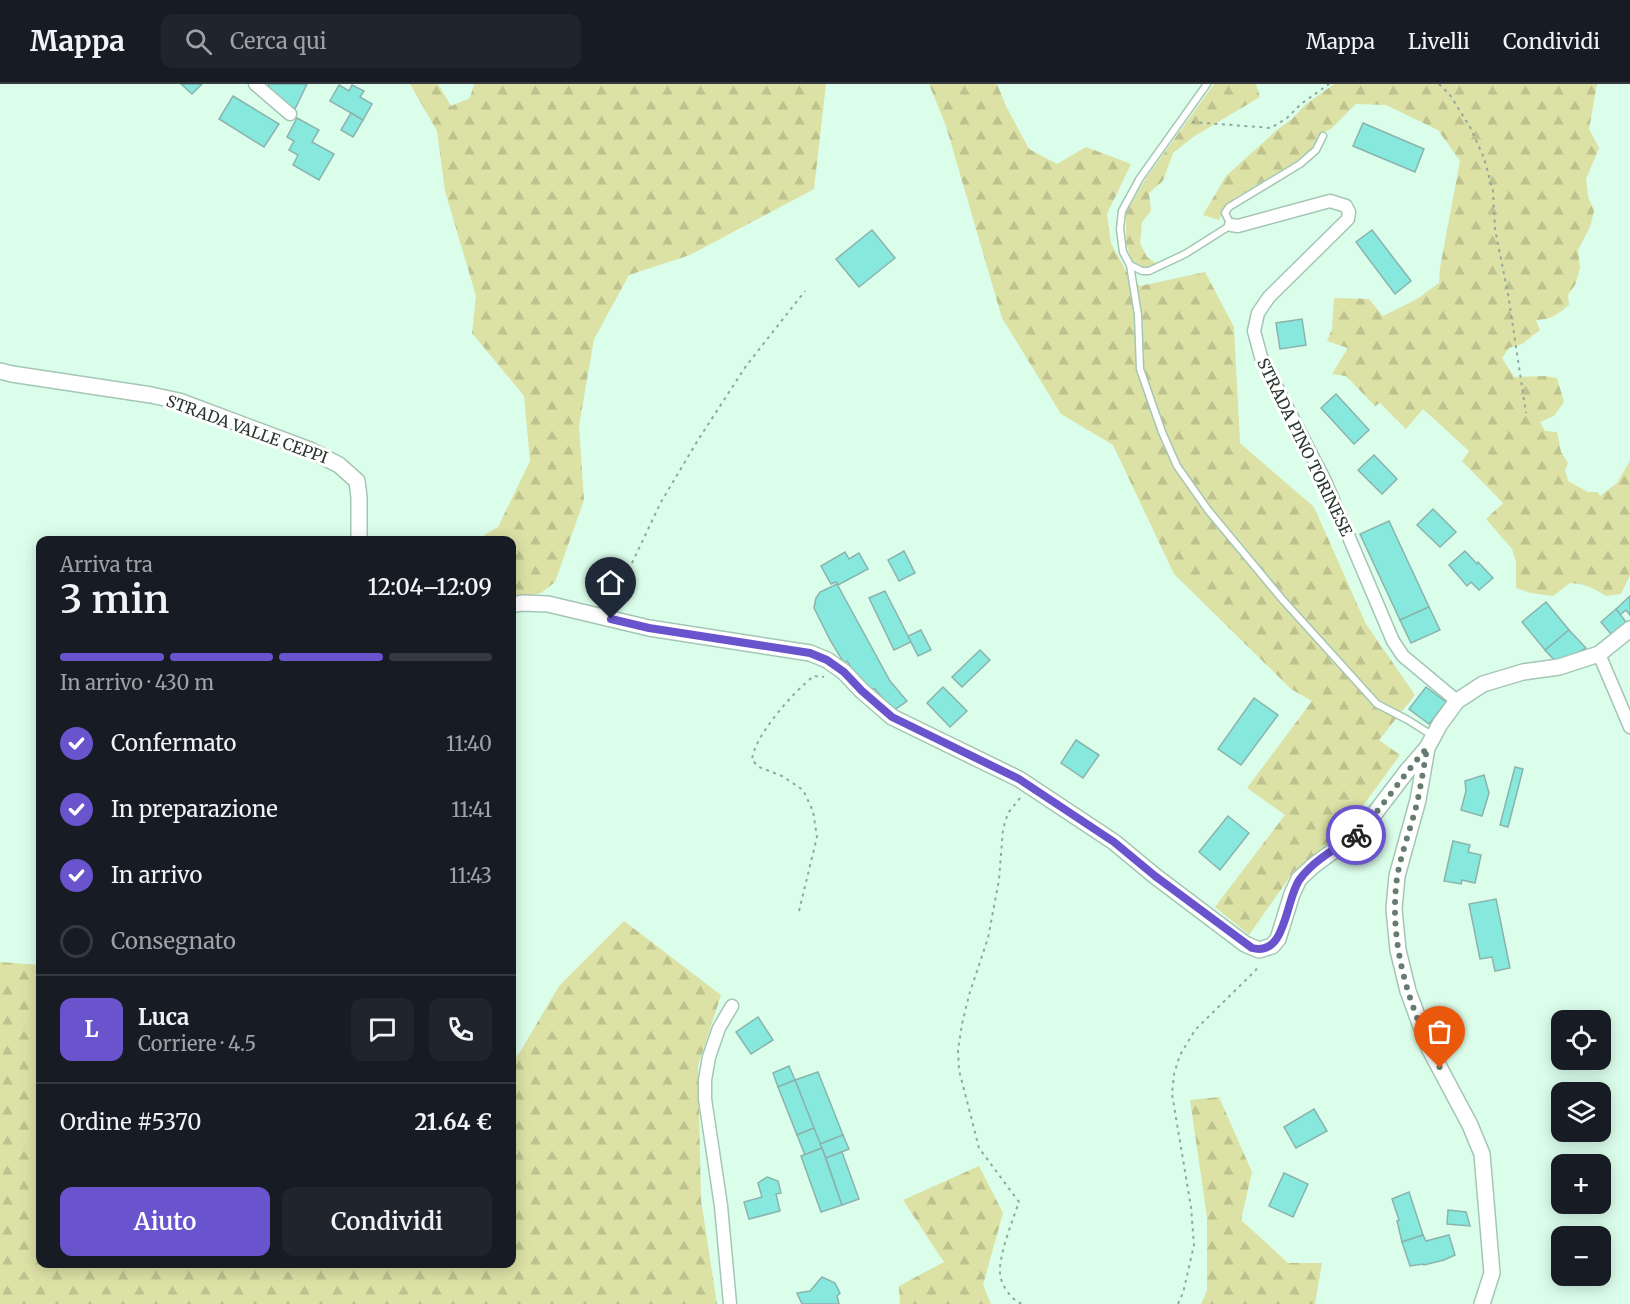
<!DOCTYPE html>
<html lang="it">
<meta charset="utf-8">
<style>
body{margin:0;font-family:Merriweather,serif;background:#20242c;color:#f1f3f6;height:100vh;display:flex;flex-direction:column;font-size:22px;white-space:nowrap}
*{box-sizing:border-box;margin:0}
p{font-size:20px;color:#9ea1a6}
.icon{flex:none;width:33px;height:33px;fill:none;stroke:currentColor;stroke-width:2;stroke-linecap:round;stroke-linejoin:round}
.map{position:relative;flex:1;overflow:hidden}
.sheet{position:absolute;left:36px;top:452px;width:480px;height:732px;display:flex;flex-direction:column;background:#171b24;border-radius:12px;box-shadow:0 3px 15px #0003}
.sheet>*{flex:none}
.fabs{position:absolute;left:1551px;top:926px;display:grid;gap:12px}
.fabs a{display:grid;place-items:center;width:60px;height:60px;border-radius:12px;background:#171b24;box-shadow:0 3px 15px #0003;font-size:30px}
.pin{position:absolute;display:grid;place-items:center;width:51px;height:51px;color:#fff;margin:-62px -26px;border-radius:50% 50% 50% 0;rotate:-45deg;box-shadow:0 0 6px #0007}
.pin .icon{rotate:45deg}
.courier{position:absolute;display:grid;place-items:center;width:60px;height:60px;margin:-30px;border:4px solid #6954ce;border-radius:50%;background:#fff;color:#222;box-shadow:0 2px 8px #0007}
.headline em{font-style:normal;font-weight:600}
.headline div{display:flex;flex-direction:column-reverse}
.headline{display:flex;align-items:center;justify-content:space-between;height:102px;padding:0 24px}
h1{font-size:39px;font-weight:600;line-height:45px}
.bar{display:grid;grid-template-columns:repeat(4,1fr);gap:9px 6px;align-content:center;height:72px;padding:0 24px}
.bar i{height:8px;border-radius:4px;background:#363941}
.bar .current{background:#6954ce}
.bar p{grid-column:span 4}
.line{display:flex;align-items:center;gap:15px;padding:0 24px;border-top:2px solid #363941}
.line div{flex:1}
.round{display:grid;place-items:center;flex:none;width:63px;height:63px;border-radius:12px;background:#20242c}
ol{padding:0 24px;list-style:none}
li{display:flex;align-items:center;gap:18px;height:66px}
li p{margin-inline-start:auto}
li .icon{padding:6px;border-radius:50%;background:#6954ce;color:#fff;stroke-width:4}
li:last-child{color:#9ea1a6}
li i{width:33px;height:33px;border:3px solid #363941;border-radius:50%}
.cta{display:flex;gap:12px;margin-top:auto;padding:12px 24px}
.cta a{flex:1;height:69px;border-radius:12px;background:#6954ce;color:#fff;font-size:24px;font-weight:600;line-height:69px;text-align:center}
.cta a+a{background:#20242c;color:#f1f3f6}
header{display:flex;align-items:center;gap:36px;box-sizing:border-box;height:84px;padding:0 30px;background:#171b24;border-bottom:2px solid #363941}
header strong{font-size:28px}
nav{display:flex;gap:33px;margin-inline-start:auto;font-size:21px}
.search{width:420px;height:54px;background:#20242c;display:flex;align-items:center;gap:15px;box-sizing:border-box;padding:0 21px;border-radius:12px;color:#9ea1a6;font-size:22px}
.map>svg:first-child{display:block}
.forest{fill:url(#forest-firs)}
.building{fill:#87e9de;stroke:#8bb3ae;stroke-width:1.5}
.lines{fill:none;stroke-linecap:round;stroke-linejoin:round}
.service-casing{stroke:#a4c6b4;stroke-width:9}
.minor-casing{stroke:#a4c6b4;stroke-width:15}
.tertiary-casing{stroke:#a4c6b4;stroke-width:18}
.path{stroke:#8fa99b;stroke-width:2;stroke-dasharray:3 4.5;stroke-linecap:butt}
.service{stroke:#fff;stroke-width:6}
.minor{stroke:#fff;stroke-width:12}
.tertiary{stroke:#fff;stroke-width:15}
.done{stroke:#677c71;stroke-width:6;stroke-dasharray:0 10.8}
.route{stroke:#6954ce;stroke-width:8}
.labels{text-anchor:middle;stroke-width:6;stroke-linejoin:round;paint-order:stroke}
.street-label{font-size:16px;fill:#29362f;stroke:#fff}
</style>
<header>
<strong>Mappa</strong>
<div class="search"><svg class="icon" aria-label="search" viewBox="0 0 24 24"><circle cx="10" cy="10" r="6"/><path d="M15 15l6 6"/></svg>Cerca qui</div>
<nav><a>Mappa</a><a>Livelli</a><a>Condividi</a></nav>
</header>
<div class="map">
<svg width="1630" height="1220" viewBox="0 0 1630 1220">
<defs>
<pattern id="forest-firs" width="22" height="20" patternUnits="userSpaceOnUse" patternTransform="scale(1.5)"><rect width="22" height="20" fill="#dce1a5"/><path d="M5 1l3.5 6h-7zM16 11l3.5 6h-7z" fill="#bdc28e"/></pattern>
</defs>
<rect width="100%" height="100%" fill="#dbfeeb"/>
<g class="forest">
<path d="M410,0H438L451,22L470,14L474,0H826L814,105L690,171L629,191L594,255L579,342L584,416L555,498L541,509L512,515V456H476L498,443L530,377L524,312L472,249L476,212L445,107L437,47Z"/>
<path d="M929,0H997L1006,22L1029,65L1057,80L1086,63L1131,80L1107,130L1111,159L1126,187L1140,202L1205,188L1234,243L1240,359L1314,423L1366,540L1415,611L1379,656L1400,671L1349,741L1294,787L1249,851L1215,823L1285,731L1247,704L1312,617L1291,605L1174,490L1113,361L1061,330L1002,234L946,42Z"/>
<path d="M1214,0H1256L1260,13L1193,53L1173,69L1163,97L1149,109L1151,127L1142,138L1140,159L1147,173L1157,180L1145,184L1132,177L1126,159V129L1146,94Z"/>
<path d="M1334,0H1597L1589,45L1599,64L1586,95L1588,112L1594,127L1590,143L1578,166L1580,184L1575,201L1568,211L1569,221C1558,230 1550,236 1536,236L1540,246L1522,260L1509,264L1502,274L1514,293L1545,292L1557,294L1564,318L1554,332L1540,338L1545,347L1557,348L1561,368L1568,379L1565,386L1568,397L1588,408H1598L1600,412L1617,399L1630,377V491L1621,510L1606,512C1594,504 1585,500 1570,499L1553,512L1531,509L1516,504V478L1512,465L1486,435L1503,419L1462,377L1469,367L1423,325L1406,345L1380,319L1375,322L1346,292L1332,290L1348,264L1327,257L1332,245L1334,214L1369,215L1383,232L1417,215L1439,199L1440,184L1460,77L1438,46L1386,21L1356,20L1332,44L1318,52L1312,64L1295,78L1235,114L1224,123L1219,136L1203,131L1226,92L1277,46L1293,34L1305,21Z"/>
<path d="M624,837L721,911L698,982L701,1116L717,1220H0V878L40,881V1179H512V978L520,968L559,902Z"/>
<path d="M1219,1013L1252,1088L1241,1136L1288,1179H1322L1315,1220H1201L1207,1207V1133L1190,1016Z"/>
<path d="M979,1082L1003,1129L983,1201L991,1220H900L899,1202L944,1178L903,1116Z"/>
</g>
<g class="building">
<path d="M181,0H202L192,10Z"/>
<path d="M269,0H307L295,25L267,6Z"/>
<path d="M339,1L349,7L352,1L364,7L360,13L372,20L363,36L330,17Z"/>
<path d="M233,12L279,40L264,63L219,35Z"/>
<path d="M351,29L363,36L353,53L341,46Z"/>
<path d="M297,34L319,46L312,58L334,70L319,96L293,81L298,71L289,66L294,57L287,53Z"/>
<path d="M1363,39L1424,65L1415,88L1353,62Z"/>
<path d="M872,146L895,174L859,203L836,175Z"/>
<path d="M1372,146L1411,197L1395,210L1356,158Z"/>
<path d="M1302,235L1306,261L1280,265L1276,239Z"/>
<path d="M1336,310L1369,346L1354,360L1321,324Z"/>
<path d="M1374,371L1397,395L1382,410L1358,386Z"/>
<path d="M1433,425L1456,448L1440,463L1417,441Z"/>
<path d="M1389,437L1429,523L1400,536L1360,450Z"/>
<path d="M904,467L915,489L899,497L888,476Z"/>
<path d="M1465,467L1477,480L1478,478L1493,494L1479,506L1471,498L1467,502L1449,481Z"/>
<path d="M845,468L849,475L859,469L868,485L838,501L836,498L831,500L821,482Z"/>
<path d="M837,500L890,597L907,617L893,627L875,605L864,604L847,577L844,579L830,556L814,524L816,514L820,508Z"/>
<path d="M885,507L911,558L894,566L869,514Z"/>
<path d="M1630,512V531L1626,526L1620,531L1616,525Z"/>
<path d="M1546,518L1569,546L1545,566L1522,538Z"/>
<path d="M1429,523L1440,546L1411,559L1400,536Z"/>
<path d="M1616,525L1626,538L1611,550L1601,538Z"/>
<path d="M921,546L931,566L918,572L908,552Z"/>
<path d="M1569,546L1586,564L1570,574L1554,576L1545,566Z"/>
<path d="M980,566L990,576L962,603L952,593Z"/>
<path d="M943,603L967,627L950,643L927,619Z"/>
<path d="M1426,603L1446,618L1429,640L1409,625Z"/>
<path d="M1254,614L1278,631L1241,681L1218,665Z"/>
<path d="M1076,656L1099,671L1083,694L1061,679Z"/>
<path d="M1515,683L1523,685L1508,743L1500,741Z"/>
<path d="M1484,691L1489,709L1482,732L1461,726L1466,707L1465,697Z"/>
<path d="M1228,732L1249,749L1220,786L1199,768Z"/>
<path d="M1453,757L1470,761L1468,768L1481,771L1475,799L1462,796L1461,800L1444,797Z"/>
<path d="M1496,815L1510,884L1495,887L1492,873L1480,875L1469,820Z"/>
<path d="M758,933L773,956L751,970L736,948Z"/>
<path d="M789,982L795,996L778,1003L773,989Z"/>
<path d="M818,988L843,1051L820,1060L795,996Z"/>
<path d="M795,996L814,1044L797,1051L778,1003Z"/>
<path d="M1314,1025L1327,1047L1296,1064L1284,1043Z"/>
<path d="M814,1044L822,1064L805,1071L797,1051Z"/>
<path d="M843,1051L849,1065L826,1074L820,1060Z"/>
<path d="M822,1064L842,1121L821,1128L801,1072Z"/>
<path d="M842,1068L859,1115L842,1121L826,1074Z"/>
<path d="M1284,1089L1308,1100L1293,1133L1269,1122Z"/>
<path d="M767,1093L778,1097L781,1109L776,1110L780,1127L749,1135L744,1118L762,1113L758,1099Z"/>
<path d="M1409,1108L1423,1151L1402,1158L1397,1137L1399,1136L1392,1115Z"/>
<path d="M1448,1126L1466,1128L1470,1142L1447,1140Z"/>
<path d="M1423,1151L1426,1157L1449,1151L1455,1171L1444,1176L1424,1181L1423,1180L1410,1182L1402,1158Z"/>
<path d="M822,1193L835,1199L840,1209L837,1212L839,1220H802L797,1209L810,1207Z"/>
</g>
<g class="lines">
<defs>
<g id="service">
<path d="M1207,0L1140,94L1122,127L1120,145L1123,168L1130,181L1142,187H1149L1185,170L1231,141L1225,129L1229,123L1300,80L1316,66L1323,52"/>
<path d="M1130,181L1138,231L1140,285L1162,348L1177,382L1208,426L1282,515L1377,620L1408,636L1433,652"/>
</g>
<g id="minor">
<path d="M255,0L290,30"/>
<path d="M1231,141L1238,142L1330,117L1346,122L1349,128L1348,135L1269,213L1258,229L1254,247L1261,273L1325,397L1393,557L1403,572L1457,617"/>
<path d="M1599,570L1630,643"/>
<path d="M730,1220L721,1122L705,1015V996L709,973L719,944L732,922"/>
</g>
<g id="tertiary">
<path d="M0,287L12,290L151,311L179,317L310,366L339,381L357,397L359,413V456"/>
<path d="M512,521L522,519L548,520L649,544L810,569L827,576L844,588L862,607L892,633L1019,695L1114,758L1155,792L1245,860L1259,866L1272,862L1278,855L1292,810L1299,795L1313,782L1356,750L1369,737L1407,687L1427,664"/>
<path d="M1482,1220L1492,1189L1482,1070L1470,1041L1429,964L1408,907L1398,866L1394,825L1397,792L1418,716L1427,664L1440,640L1457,617L1483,600L1523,588L1559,583L1599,570L1630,545"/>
</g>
</defs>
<use href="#service" class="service-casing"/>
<use href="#minor" class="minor-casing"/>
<use href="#tertiary" class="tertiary-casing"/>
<g class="path">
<path d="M1439,0L1450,11L1470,43L1484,74L1493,107L1495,145L1508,210L1526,329"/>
<path d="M1192,38L1271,44L1287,34L1301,20L1329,0"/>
<path d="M616,521L621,502L661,418L698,356L746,282L805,207"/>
<path d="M1020,714L1008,729L1003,745L999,796L988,854L969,911L962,940L958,966L959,986L979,1064L1019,1118C1013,1135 1000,1168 1000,1186C999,1199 1011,1216 1022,1220"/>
<path d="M799,827L817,753L813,727L803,706L782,692L759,683L752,676C754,652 794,607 814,592L824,593"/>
<path d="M1178,1220L1183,1209L1194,1161L1191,1123L1172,1010L1174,990L1180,971L1195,946L1256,886L1258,881"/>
</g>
<use href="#service" class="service"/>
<use href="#minor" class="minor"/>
<use href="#tertiary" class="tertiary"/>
</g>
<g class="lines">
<path class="done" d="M1356,751C1382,725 1402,692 1427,664C1424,682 1421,701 1417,719C1411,744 1401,769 1397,794C1388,860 1410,927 1440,984"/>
<path class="route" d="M611,535L649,544L810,569L827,576L844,588L862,607L892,633L1019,695L1114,758L1155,792L1252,864C1287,873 1285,815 1300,795C1314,776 1337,764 1356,751"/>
</g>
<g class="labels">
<g class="street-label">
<text transform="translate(247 345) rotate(20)" y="6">STRADA VALLE CEPPI</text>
<text transform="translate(1305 363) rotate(64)" y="6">STRADA PINO TORINESE</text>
</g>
</g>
</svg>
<div class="fabs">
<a><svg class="icon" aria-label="locate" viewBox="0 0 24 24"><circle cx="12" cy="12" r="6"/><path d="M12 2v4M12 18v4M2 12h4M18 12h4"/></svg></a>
<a><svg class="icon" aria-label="layers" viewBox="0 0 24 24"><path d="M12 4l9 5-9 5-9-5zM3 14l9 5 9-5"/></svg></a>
<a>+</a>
<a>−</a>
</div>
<div class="pin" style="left:1440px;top:984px;background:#ea580c"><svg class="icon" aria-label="bag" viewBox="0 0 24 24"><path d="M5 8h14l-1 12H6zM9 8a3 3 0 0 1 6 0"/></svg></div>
<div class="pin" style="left:611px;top:535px;background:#1f2937"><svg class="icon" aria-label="home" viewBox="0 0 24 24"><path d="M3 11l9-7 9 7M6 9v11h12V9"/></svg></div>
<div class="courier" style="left:1356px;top:751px"><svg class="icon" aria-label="bike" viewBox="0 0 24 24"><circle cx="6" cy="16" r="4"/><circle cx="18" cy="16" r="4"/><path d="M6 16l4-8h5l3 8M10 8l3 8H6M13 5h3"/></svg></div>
<section class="sheet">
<div class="headline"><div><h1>3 min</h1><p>Arriva tra</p></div><em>12:04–12:09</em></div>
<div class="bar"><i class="current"></i><i class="current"></i><i class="current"></i><i></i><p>In arrivo · 430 m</p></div>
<ol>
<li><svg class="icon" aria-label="check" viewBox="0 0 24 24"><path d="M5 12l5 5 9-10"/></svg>Confermato<p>11:40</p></li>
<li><svg class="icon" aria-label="check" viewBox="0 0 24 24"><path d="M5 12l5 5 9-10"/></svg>In preparazione<p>11:41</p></li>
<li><svg class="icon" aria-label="check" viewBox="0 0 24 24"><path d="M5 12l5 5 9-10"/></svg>In arrivo<p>11:43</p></li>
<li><i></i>Consegnato</li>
</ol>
<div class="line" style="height:108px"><b class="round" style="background:#6954ce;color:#fff">L</b><div><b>Luca</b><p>Corriere · 4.5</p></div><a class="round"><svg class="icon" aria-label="chat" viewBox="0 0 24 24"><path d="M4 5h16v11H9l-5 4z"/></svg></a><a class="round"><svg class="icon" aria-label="phone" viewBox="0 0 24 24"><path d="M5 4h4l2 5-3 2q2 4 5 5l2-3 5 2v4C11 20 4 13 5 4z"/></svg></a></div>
<div class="line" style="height:78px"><div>Ordine #5370</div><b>21.64 €</b></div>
<div class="cta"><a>Aiuto</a><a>Condividi</a></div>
</section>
</div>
